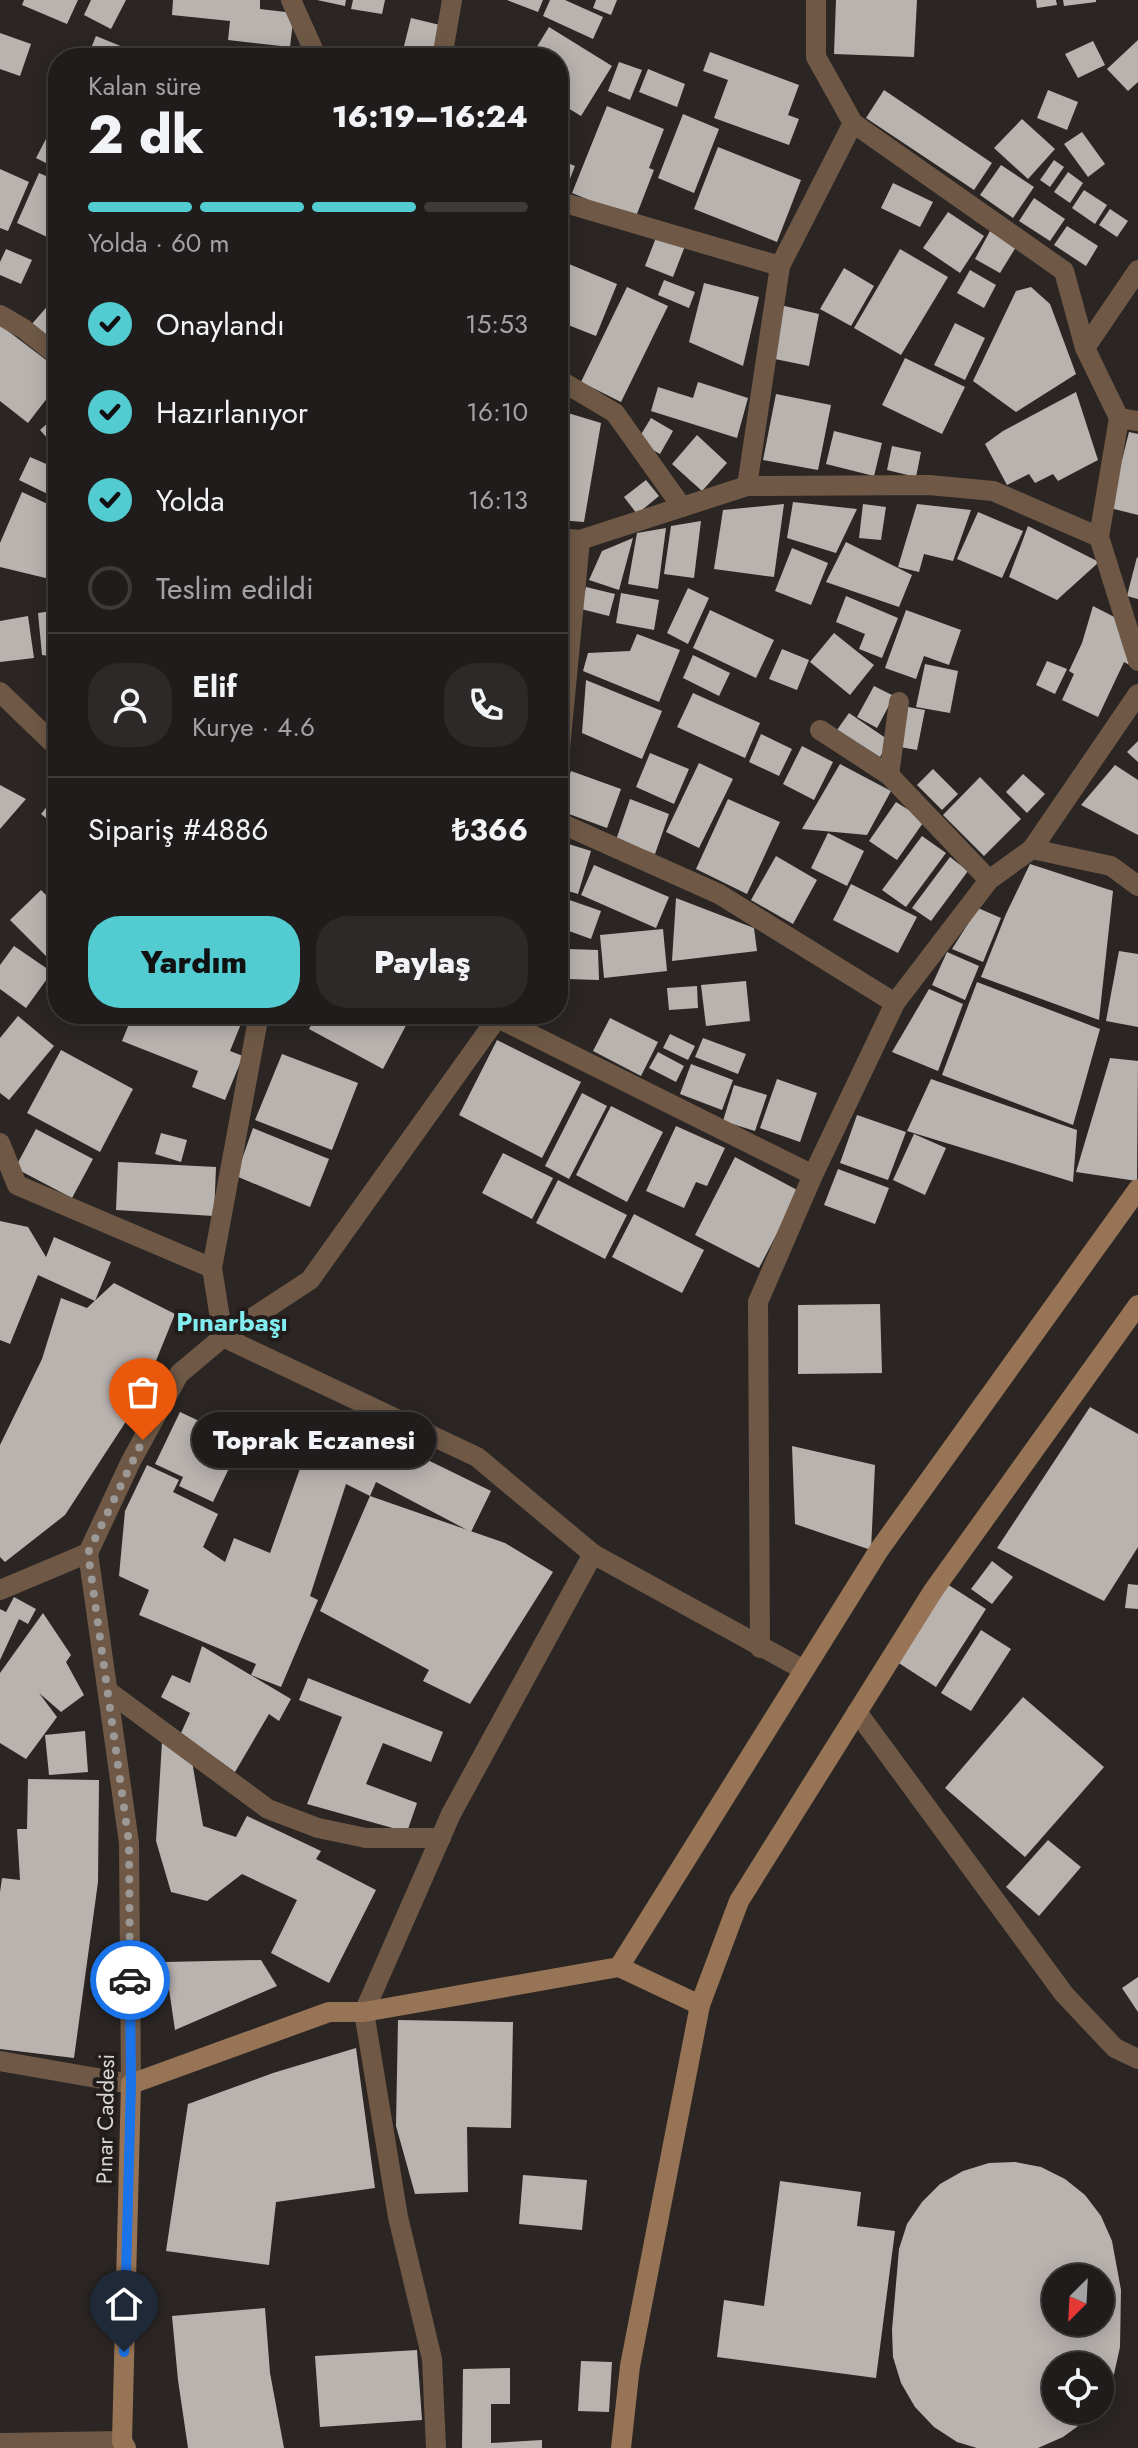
<!DOCTYPE html>
<html lang="tr">
<meta charset="utf-8">
<style>
body{margin:0;font-family:Jost,sans-serif;background:#2d2928;color:#f1f3f6;height:100vh;display:flex;flex-direction:column;font-size:30px;white-space:nowrap}
*{box-sizing:border-box;margin:0}
p{font-size:26px;color:#a2a1a3}
.icon{flex:none;width:44px;height:44px;fill:none;stroke:currentColor;stroke-width:2;stroke-linecap:round;stroke-linejoin:round}
.map{position:relative;flex:1;overflow:hidden}
.sheet{position:absolute;left:48px;top:48px;width:520px;height:976px;display:flex;flex-direction:column;background:#201c1b;border-radius:32px;box-shadow:0 4px 20px #0003,0 0 0 2px #3d3a3a}
.sheet>*{flex:none}
.needle{width:52px;rotate:204deg}
.tools{position:absolute;left:1042px;top:2264px;display:grid;gap:16px}
.tools a{display:grid;place-items:center;width:72px;height:72px;border-radius:50%;background:#201c1b;box-shadow:0 4px 20px #0003,0 0 0 2px #3d3a3a;font-size:40px}
.pin{position:absolute;display:grid;place-items:center;width:68px;height:68px;color:#fff;margin:-82px -34px;border-radius:50% 50% 50% 0;rotate:-45deg;box-shadow:0 0 8px #0007}
.pin .icon{rotate:45deg}
.courier{position:absolute;display:grid;place-items:center;width:80px;height:80px;margin:-40px;border:6px solid #1a73e8;border-radius:50%;background:#fff;color:#222;box-shadow:0 2px 10px #0007}
.bubble{position:absolute;height:56px;border-radius:28px;background:#201c1b;box-shadow:0 4px 20px #0003,0 0 0 2px #3d3a3a;font-size:26px;font-weight:800;line-height:56px;text-align:center}
.summary em{font-style:normal;font-weight:800}
.summary div{display:flex;flex-direction:column-reverse}
.summary{display:flex;align-items:center;justify-content:space-between;height:136px;padding:0 40px}
h1{font-size:52px;font-weight:800;line-height:60px}
.bar{display:grid;grid-template-columns:repeat(4,1fr);gap:12px 8px;align-content:center;height:96px;padding:0 40px}
.bar i{height:10px;border-radius:6px;background:#3d3a3a}
.bar .current{background:#52ccd0}
.bar p{grid-column:span 4}
.line{display:flex;align-items:center;gap:20px;padding:0 40px;border-top:2px solid #3d3a3a}
.line div{flex:1}
.round{display:grid;place-items:center;flex:none;width:84px;height:84px;border-radius:32px;background:#2d2928}
ol{padding:0 40px;list-style:none}
li{display:flex;align-items:center;gap:24px;height:88px}
li p{margin-inline-start:auto}
li .icon{padding:8px;border-radius:50%;background:#52ccd0;color:#111;stroke-width:4}
li:last-child{color:#a2a1a3}
li i{width:44px;height:44px;border:4px solid #3d3a3a;border-radius:50%}
.action{display:flex;gap:16px;margin-top:auto;padding:16px 40px}
.action a{flex:1;height:92px;border-radius:32px;background:#52ccd0;color:#111;font-size:32px;font-weight:800;line-height:92px;text-align:center}
.action a+a{background:#2d2928;color:#f1f3f6}
.map>svg:first-child{display:block}
.building{fill:#b9b3b0;fill-rule:evenodd}
.lines{fill:none;stroke-linecap:round;stroke-linejoin:round}
.service{stroke:#6f5946;stroke-width:20}
.minor{stroke:#6f5946;stroke-width:20}
.tertiary{stroke:#6f5946;stroke-width:20}
.secondary{stroke:#977455;stroke-width:20}
.done{stroke:#9b9896;stroke-width:8;stroke-dasharray:0 14.4}
.route{stroke:#1a73e8;stroke-width:10}
.labels{text-anchor:middle;stroke-width:8;stroke-linejoin:round;paint-order:stroke}
.street-label{font-size:22px;fill:#d8d5d3;stroke:#221d1b}
.quarter-label{font-size:26px;font-weight:bold;fill:#81edf0;stroke:#221d1b}
</style>
<div class="map">
<svg width="1138" height="2448" viewBox="0 0 1138 2448">
<rect width="100%" height="100%" fill="#2b2624"/>
<g class="building">
<path d="M24,0H78L67,24L22,5Z"/>
<path d="M91,0H126L111,29L84,15Z"/>
<path d="M173,0H260V9L294,13L290,47L228,40L230,21L172,15Z"/>
<path d="M317,0H346L345,6Z"/>
<path d="M353,0H385L382,14L351,9Z"/>
<path d="M507,0H543L538,12Z"/>
<path d="M550,0H565L603,17L593,39L543,16Z"/>
<path d="M596,0H617L611,15L593,8Z"/>
<path d="M836,0H917L914,57L834,54Z"/>
<path d="M1036,0H1056L1057,5L1037,8Z"/>
<path d="M1063,0H1096V2L1064,6Z"/>
<path d="M411,18L440,25L432,58H401Z"/>
<path d="M549,27L612,66L581,116L558,102V58H530Z"/>
<path d="M0,33L31,44L20,76L0,69Z"/>
<path d="M96,36L150,58H87Z"/>
<path d="M1138,40V82L1128,91L1107,69Z"/>
<path d="M1093,41L1105,65L1078,78L1065,54Z"/>
<path d="M710,52L799,85L788,115L799,119L789,145L714,118L728,80L703,71Z"/>
<path d="M619,62L642,70L630,100L608,91Z"/>
<path d="M648,69L685,84L677,107L639,92Z"/>
<path d="M884,90L992,163L974,190L866,118Z"/>
<path d="M1048,90L1078,102L1067,130L1037,118Z"/>
<path d="M607,106L664,129L649,168L654,170L635,219L572,193Z"/>
<path d="M683,114L719,129L694,193L658,178Z"/>
<path d="M58,116V169L36,158Z"/>
<path d="M1022,119L1055,149L1028,179L994,148Z"/>
<path d="M1082,132L1105,164L1088,177L1064,144Z"/>
<path d="M718,147L801,180L777,242L694,209Z"/>
<path d="M558,159L575,166L564,194L558,191Z"/>
<path d="M1054,160L1064,167L1050,187L1040,180Z"/>
<path d="M1001,165L1034,187L1013,218L980,195Z"/>
<path d="M0,169L29,182L8,231L0,228Z"/>
<path d="M1068,172L1083,183L1070,203L1054,192Z"/>
<path d="M39,173L58,181V242L17,223Z"/>
<path d="M893,183L933,202L920,227L881,208Z"/>
<path d="M1084,190L1107,205L1095,224L1072,208Z"/>
<path d="M1034,198L1065,219L1050,241L1019,221Z"/>
<path d="M1110,209L1128,221L1117,237L1099,225Z"/>
<path d="M948,212L984,236L960,273L923,248Z"/>
<path d="M1067,226L1098,246L1086,266L1054,245Z"/>
<path d="M990,231L1016,247L1000,273L975,259Z"/>
<path d="M657,235L685,246L673,277L645,266Z"/>
<path d="M558,245L569,250L558,274Z"/>
<path d="M6,249L32,260L21,284L0,275V262Z"/>
<path d="M900,249L948,277L901,355L854,328Z"/>
<path d="M569,264L617,284L596,336L558,321V290Z"/>
<path d="M844,268L874,286L851,326L820,309Z"/>
<path d="M970,270L996,285L984,308L957,293Z"/>
<path d="M664,280L695,292L689,308L658,295Z"/>
<path d="M704,283L759,297L743,366L689,342Z"/>
<path d="M627,287L668,306L621,402L581,382Z"/>
<path d="M1031,287L1050,304L1076,374L1016,412L973,381L1016,291Z"/>
<path d="M58,294V348L31,325Z"/>
<path d="M780,305L819,314L809,366L770,358Z"/>
<path d="M955,323L985,338L965,380L934,365Z"/>
<path d="M0,325L58,369V384L28,423L0,401Z"/>
<path d="M905,358L965,387L942,434L882,405Z"/>
<path d="M698,382L748,398L737,438L651,411L658,387L693,398Z"/>
<path d="M1076,392L1098,460L1058,481L1053,474L1035,483L1029,474L1007,485L985,444L1003,431Z"/>
<path d="M776,394L831,405L818,470L763,460Z"/>
<path d="M558,410L601,423L584,522L558,520Z"/>
<path d="M58,414V450L40,430Z"/>
<path d="M651,418L673,431L660,454L637,441Z"/>
<path d="M834,431L882,443L874,476L826,464Z"/>
<path d="M1129,432L1138,434V515L1110,508Z"/>
<path d="M697,435L727,463L702,491L672,464Z"/>
<path d="M892,446L921,452L916,477L887,470Z"/>
<path d="M30,457L58,469V499L19,480Z"/>
<path d="M646,480L659,496L637,514L624,497Z"/>
<path d="M22,492L52,506L58,535V581L0,567V543Z"/>
<path d="M793,502L857,509L836,553L787,538Z"/>
<path d="M784,504L774,577L714,569L723,510Z"/>
<path d="M863,504L886,507L881,540L859,538Z"/>
<path d="M917,504L971,510L953,561L924,554L919,572L898,567Z"/>
<path d="M978,512L1023,531L1002,578L957,559Z"/>
<path d="M701,521L694,578L664,574L671,526Z"/>
<path d="M1028,526L1099,562L1057,600L1009,577Z"/>
<path d="M666,528L658,589L628,584L637,533Z"/>
<path d="M633,538L619,590L589,580L602,551Z"/>
<path d="M846,542L912,575L899,607L826,582Z"/>
<path d="M558,545L565,546L560,586H558Z"/>
<path d="M792,548L828,563L811,605L775,591Z"/>
<path d="M1137,557L1138,558V599L1127,596Z"/>
<path d="M586,587L615,594L609,616L581,609Z"/>
<path d="M688,588L709,598L688,644L667,633Z"/>
<path d="M621,593L659,600L654,630L616,623Z"/>
<path d="M846,596L898,618L882,658L859,649L865,634L836,622Z"/>
<path d="M1093,606L1122,621L1135,668L1124,662L1098,717L1062,700L1074,674L1069,671L1082,643Z"/>
<path d="M58,610V657L42,655L38,613Z"/>
<path d="M710,610L774,640L756,678L693,648Z"/>
<path d="M906,610L961,630L949,665L924,656L916,679L885,668Z"/>
<path d="M28,616L34,658L0,662V621Z"/>
<path d="M834,633L874,665L850,695L810,662Z"/>
<path d="M637,634L680,650L659,702L583,671L588,653L630,651Z"/>
<path d="M782,649L809,660L797,690L769,679Z"/>
<path d="M693,655L730,673L719,696L683,678Z"/>
<path d="M1047,661L1067,669L1055,694L1036,685Z"/>
<path d="M925,664L958,671L950,713L916,707Z"/>
<path d="M586,680L662,711L642,759L582,733Z"/>
<path d="M874,686L894,696L877,728L857,717Z"/>
<path d="M693,693L760,723L745,758L677,727Z"/>
<path d="M52,703L58,706V734L47,728Z"/>
<path d="M908,707L925,710L917,750L900,747Z"/>
<path d="M849,713L890,741L880,757L837,730Z"/>
<path d="M761,734L792,749L779,776L749,762Z"/>
<path d="M1138,741V762L1127,752Z"/>
<path d="M802,746L833,762L814,800L783,784Z"/>
<path d="M650,753L689,769L674,804L636,787Z"/>
<path d="M699,763L733,779L699,848L666,832Z"/>
<path d="M840,764L891,791L867,835L802,829Z"/>
<path d="M1115,765L1138,780V835L1081,805Z"/>
<path d="M933,769L958,794L942,810L917,785Z"/>
<path d="M571,771L621,789L607,828L558,810Z"/>
<path d="M1023,774L1045,794L1027,813L1006,792Z"/>
<path d="M980,777L1021,819L984,856L943,815Z"/>
<path d="M0,785L26,799L0,829Z"/>
<path d="M58,793V828L41,814Z"/>
<path d="M630,799L669,814L655,854L616,840Z"/>
<path d="M728,799L780,822L747,894L696,869Z"/>
<path d="M896,802L925,820L897,860L869,841Z"/>
<path d="M828,833L864,851L847,886L811,868Z"/>
<path d="M922,836L946,853L906,907L882,890Z"/>
<path d="M562,842L591,851L578,894L558,888V856Z"/>
<path d="M776,856L817,880L793,924L751,900Z"/>
<path d="M950,857L968,871L931,921L912,908Z"/>
<path d="M1030,864L1113,891L1099,1020L981,977L1006,914Z"/>
<path d="M594,865L669,897L656,928L581,895Z"/>
<path d="M851,884L917,917L898,953L833,920Z"/>
<path d="M41,890L58,907V950L49,959L10,920Z"/>
<path d="M558,896L601,911L591,939L558,927Z"/>
<path d="M676,898L754,928L757,951L672,961Z"/>
<path d="M978,908L1001,918L983,962L952,949Z"/>
<path d="M663,929L667,971L604,978L600,935Z"/>
<path d="M14,946L52,972L26,1008L0,989V965Z"/>
<path d="M567,949L598,950L599,980L567,979Z"/>
<path d="M1119,951L1138,954V1027L1106,1021Z"/>
<path d="M947,952L979,966L965,1000L932,985Z"/>
<path d="M746,981L750,1021L706,1026L701,985Z"/>
<path d="M977,982L1100,1029L1073,1125L942,1075Z"/>
<path d="M697,986L698,1008L669,1010L667,988Z"/>
<path d="M929,989L963,1004L938,1071L892,1052Z"/>
<path d="M133,1014H245L230,1051L243,1056L225,1100L192,1087L198,1071L122,1041Z"/>
<path d="M317,1014H412L383,1069L309,1029Z"/>
<path d="M18,1016L54,1046L9,1100L0,1093V1038Z"/>
<path d="M610,1018L658,1042L641,1076L593,1051Z"/>
<path d="M670,1034L695,1046L688,1060L663,1048Z"/>
<path d="M703,1038L746,1054L738,1074L695,1057Z"/>
<path d="M497,1040L581,1082L542,1158L459,1115Z"/>
<path d="M61,1050L133,1089L100,1152L27,1113Z"/>
<path d="M658,1052L684,1066L676,1082L649,1068Z"/>
<path d="M282,1054L358,1083L332,1150L255,1120Z"/>
<path d="M1110,1058L1138,1061L1137,1181L1076,1172Z"/>
<path d="M691,1064L733,1080L722,1110L680,1094Z"/>
<path d="M777,1079L817,1093L800,1142L760,1128Z"/>
<path d="M931,1079L1077,1130L1073,1182L907,1131Z"/>
<path d="M734,1085L767,1095L755,1131L723,1121Z"/>
<path d="M582,1093L607,1106L569,1179L545,1166Z"/>
<path d="M611,1106L663,1132L627,1202L576,1175Z"/>
<path d="M857,1115L906,1132L888,1180L840,1163Z"/>
<path d="M676,1126L725,1148L707,1186L696,1182L684,1208L646,1191Z"/>
<path d="M253,1128L329,1159L310,1207L236,1176Z"/>
<path d="M36,1129L93,1159L72,1198L15,1168Z"/>
<path d="M161,1133L187,1140L181,1162L155,1154Z"/>
<path d="M914,1134L946,1148L925,1195L893,1180Z"/>
<path d="M503,1153L553,1178L532,1219L482,1193Z"/>
<path d="M735,1157L799,1191L759,1268L695,1235Z"/>
<path d="M118,1162L216,1167L214,1216L116,1210Z"/>
<path d="M838,1169L889,1188L875,1224L824,1205Z"/>
<path d="M558,1180L627,1215L605,1259L536,1223Z"/>
<path d="M634,1214L704,1250L682,1293L612,1257Z"/>
<path d="M0,1221L28,1227L46,1257L54,1237L111,1262L95,1301L38,1275L10,1344L0,1340Z"/>
<path d="M114,1283L175,1314L140,1400L65,1515L5,1562L0,1557V1445L42,1359L61,1298L87,1308Z"/>
<path d="M880,1304L882,1373L798,1374V1305Z"/>
<path d="M1090,1407L1138,1434V1547L1104,1601L997,1548Z"/>
<path d="M180,1412L242,1441L213,1502L179,1486L183,1477L155,1464Z"/>
<path d="M304,1416L389,1456L395,1444L491,1491L471,1532L376,1482L370,1496L346,1484L310,1596L318,1600L281,1687L251,1675L256,1664L139,1615L149,1590L119,1576L125,1511L147,1465L179,1480L173,1492L218,1514L203,1547L225,1562L234,1538L270,1553L302,1463L285,1455Z"/>
<path d="M792,1446L875,1465L871,1550L795,1524Z"/>
<path d="M370,1496L505,1543L553,1572L470,1704L423,1681L429,1670L320,1611Z"/>
<path d="M992,1561L1013,1577L992,1604L971,1589Z"/>
<path d="M947,1584L986,1609L936,1687L897,1662Z"/>
<path d="M1128,1584L1138,1585V1609L1125,1608Z"/>
<path d="M14,1597L36,1609L28,1624L19,1619L0,1660V1609L6,1612Z"/>
<path d="M43,1613L71,1655L66,1662L84,1695L61,1712L39,1693L57,1717L26,1759L0,1743V1673Z"/>
<path d="M981,1630L1011,1649L971,1711L941,1693Z"/>
<path d="M202,1646L291,1699L279,1721L269,1714L235,1772L181,1733L190,1713L161,1697L172,1675L190,1683Z"/>
<path d="M308,1678L443,1732L431,1762L383,1743L366,1784L417,1803L407,1832L307,1804L342,1717L299,1700Z"/>
<path d="M1023,1697L1104,1767L1025,1857L945,1788Z"/>
<path d="M85,1731L88,1772L49,1775L45,1735Z"/>
<path d="M162,1742L192,1761L203,1826L236,1837L247,1816L321,1851L316,1859L376,1890L329,1983L271,1953L297,1900L242,1874L207,1901L171,1892L156,1841Z"/>
<path d="M28,1779L99,1780L98,1882L74,2058L0,2049V1892L2,1878L20,1880L17,1829H27Z"/>
<path d="M1048,1840L1081,1867L1039,1916L1006,1887Z"/>
<path d="M261,1960L277,1986L175,2030L165,1962Z"/>
<path d="M1138,1977V2012L1122,1988Z"/>
<path d="M398,2020L513,2022L511,2128L467,2127L468,2192L415,2194L396,2126Z"/>
<path d="M356,2048L375,2188L276,2202L269,2265L166,2251L188,2104L273,2073Z"/>
<path d="M1015,2162L1041,2167L1065,2179L1085,2195L1101,2216L1112,2241L1121,2290L1120,2347L1114,2374L1100,2404V2366H1056V2410H1094L1085,2421L1063,2437L1038,2448H977L957,2442L934,2427L915,2407L901,2383L893,2357L892,2330L899,2249L907,2224L922,2202L940,2184L963,2171L989,2163ZM1056,2278H1100V2322H1056Z"/>
<path d="M523,2175L587,2180L582,2230L519,2224Z"/>
<path d="M780,2181L861,2192L857,2226L895,2231L876,2378L717,2357L724,2300L764,2306Z"/>
<path d="M265,2308L270,2373L284,2448H188L178,2380L172,2316Z"/>
<path d="M417,2350L422,2420L320,2427L315,2356Z"/>
<path d="M581,2361L612,2362L609,2412L578,2411Z"/>
<path d="M510,2368V2404H491V2443L542,2440V2448H462L463,2369Z"/>
</g>
<g class="lines">
<g class="service">
<path d="M442,58L452,0"/>
<path d="M889,775L899,702"/>
</g>
<g class="minor">
<path d="M291,0L317,58"/>
<path d="M816,0V57L853,123L1064,271L1085,348L1119,418"/>
<path d="M558,201L780,266"/>
<path d="M0,315L24,329L58,356"/>
<path d="M1085,348L1138,270"/>
<path d="M558,379L615,413L682,507"/>
<path d="M1138,421L1119,418L1099,537L1138,661"/>
<path d="M747,486L780,266L853,123"/>
<path d="M558,538L580,540L747,486L929,485L993,491L1099,537"/>
<path d="M0,692L58,748"/>
<path d="M820,730L889,775L989,880"/>
<path d="M558,769L580,540"/>
<path d="M558,822L719,894L895,1003"/>
<path d="M1032,849L1111,866L1138,886"/>
<path d="M498,1018L813,1175"/>
<path d="M0,1143L17,1185L212,1268L223,1337"/>
<path d="M212,1268L259,1014"/>
<path d="M223,1337L477,1457L593,1554L804,1670"/>
<path d="M0,1590L88,1553L131,1461L179,1374L223,1337L310,1280L500,1014"/>
<path d="M760,1648L758,1302L813,1175L895,1003L989,880L1032,849L1138,694"/>
<path d="M108,1691L268,1809L318,1828L366,1838H441"/>
<path d="M857,1712L1064,1994L1115,2048L1138,2059"/>
<path d="M0,2061L131,2084L129,1843L88,1553"/>
<path d="M436,2448L432,2359L398,2217L364,2012L451,1814L593,1554"/>
</g>
<path class="tertiary" d="M0,2443L122,2441"/>
<g class="secondary">
<path d="M619,1967L879,1550L1138,1189"/>
<path d="M126,2448L122,2441L131,2084L329,2012H364L619,1967L700,2005"/>
<path d="M621,2448L630,2366L700,2005L739,1901L933,1591L1138,1305"/>
</g>
</g>
<g class="lines">
<path class="done" d="M130,1980L129,1843L88,1553L143,1440"/>
<path class="route" d="M124,2352L131,2084L130,1980"/>
</g>
<g class="labels">
<g class="street-label">
<text transform="translate(105 2119) rotate(-89)" y="8">Pınar Caddesi</text>
</g>
<g class="quarter-label">
<text x="232" y="1331">Pınarbaşı</text>
</g>
</g>
</svg>
<div class="tools">
<a><svg class="needle" viewBox="-14 -14 28 28"><path d="M0-13l5 13h-10z" fill="#e53935"/><path d="M0 13l5-13h-10z" fill="#a2a1a3"/></svg></a>
<a><svg class="icon" aria-label="locate" viewBox="0 0 24 24"><circle cx="12" cy="12" r="6"/><path d="M12 2v4M12 18v4M2 12h4M18 12h4"/></svg></a>
</div>
<div class="pin" style="left:143px;top:1440px;background:#ea580c"><svg class="icon" aria-label="bag" viewBox="0 0 24 24"><path d="M5 8h14l-1 12H6zM9 8a3 3 0 0 1 6 0"/></svg></div>
<div class="pin" style="left:124px;top:2352px;background:#1f2937"><svg class="icon" aria-label="home" viewBox="0 0 24 24"><path d="M3 11l9-7 9 7M6 9v11h12V9"/></svg></div>
<div class="courier" style="left:130px;top:1980px"><svg class="icon" aria-label="car" viewBox="0 0 24 24"><path d="M5 17H2v-5l4-1 3-4h7l3 4 3 1v5h-3M9 17h6M6 11h13"/><circle cx="7" cy="17" r="2"/><circle cx="17" cy="17" r="2"/></svg></div>
<div class="bubble" style="left:192px;top:1412px;width:244px">Toprak Eczanesi</div>
<section class="sheet">
<div class="summary"><div><h1>2 dk</h1><p>Kalan süre</p></div><em>16:19–16:24</em></div>
<div class="bar"><i class="current"></i><i class="current"></i><i class="current"></i><i></i><p>Yolda · 60 m</p></div>
<ol>
<li><svg class="icon" aria-label="check" viewBox="0 0 24 24"><path d="M5 12l5 5 9-10"/></svg>Onaylandı<p>15:53</p></li>
<li><svg class="icon" aria-label="check" viewBox="0 0 24 24"><path d="M5 12l5 5 9-10"/></svg>Hazırlanıyor<p>16:10</p></li>
<li><svg class="icon" aria-label="check" viewBox="0 0 24 24"><path d="M5 12l5 5 9-10"/></svg>Yolda<p>16:13</p></li>
<li><i></i>Teslim edildi</li>
</ol>
<div class="line" style="height:144px"><a class="round"><svg class="icon" aria-label="person" viewBox="0 0 24 24"><circle cx="12" cy="8" r="4"/><path d="M4 21q1-7 8-7t8 7"/></svg></a><div><b>Elif</b><p>Kurye · 4.6</p></div><a class="round"><svg class="icon" aria-label="phone" viewBox="0 0 24 24"><path d="M5 4h4l2 5-3 2q2 4 5 5l2-3 5 2v4C11 20 4 13 5 4z"/></svg></a></div>
<div class="line" style="height:104px"><div>Sipariş #4886</div><b>₺366</b></div>
<div class="action"><a>Yardım</a><a>Paylaş</a></div>
</section>
</div>
